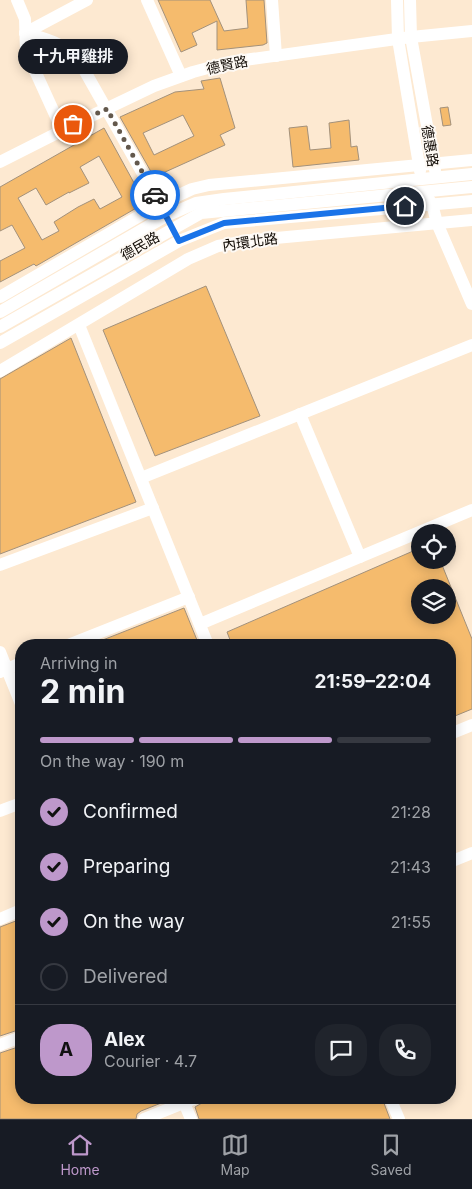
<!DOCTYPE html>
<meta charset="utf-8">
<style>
body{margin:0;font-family:Inter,"Noto Sans TC",sans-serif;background:#20242c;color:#f1f3f6;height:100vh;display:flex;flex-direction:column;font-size:19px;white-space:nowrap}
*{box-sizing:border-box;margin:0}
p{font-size:16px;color:#9ea1a6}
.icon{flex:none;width:28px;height:28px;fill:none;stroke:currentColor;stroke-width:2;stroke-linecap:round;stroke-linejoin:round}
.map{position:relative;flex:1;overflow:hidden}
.sheet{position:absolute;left:15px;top:639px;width:441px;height:465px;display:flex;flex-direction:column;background:#171b24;border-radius:20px;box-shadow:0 2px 12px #0003}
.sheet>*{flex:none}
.tools{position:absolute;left:411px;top:524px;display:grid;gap:10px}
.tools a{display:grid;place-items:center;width:45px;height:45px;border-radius:50%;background:#171b24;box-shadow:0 2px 12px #0003;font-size:25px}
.pin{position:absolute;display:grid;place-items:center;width:42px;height:42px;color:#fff;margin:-21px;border:2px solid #fff;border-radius:50%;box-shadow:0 1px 5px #0007}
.courier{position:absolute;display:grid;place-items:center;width:50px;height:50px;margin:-25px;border:4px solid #1a73e8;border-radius:50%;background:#fff;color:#222;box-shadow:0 1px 6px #0007}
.bubble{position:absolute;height:35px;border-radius:18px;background:#171b24;box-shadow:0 2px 12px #0003;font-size:16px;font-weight:700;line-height:35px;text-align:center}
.overview em{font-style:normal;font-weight:700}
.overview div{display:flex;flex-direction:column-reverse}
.overview{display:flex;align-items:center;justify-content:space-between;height:85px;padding:0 25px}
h1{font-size:32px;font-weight:700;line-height:38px}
.bar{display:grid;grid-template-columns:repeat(4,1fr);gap:8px 5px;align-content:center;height:60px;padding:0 25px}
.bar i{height:6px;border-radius:4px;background:#363941}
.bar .current{background:#be98cb}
.bar p{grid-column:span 4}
.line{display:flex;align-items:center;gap:12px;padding:0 25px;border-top:1px solid #363941}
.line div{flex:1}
.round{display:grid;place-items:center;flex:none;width:52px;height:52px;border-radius:20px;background:#20242c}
ol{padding:0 25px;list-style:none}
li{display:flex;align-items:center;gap:15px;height:55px}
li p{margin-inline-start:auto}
li .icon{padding:5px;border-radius:50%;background:#be98cb;color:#111;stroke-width:4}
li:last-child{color:#9ea1a6}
li i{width:28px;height:28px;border:2px solid #363941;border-radius:50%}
.dock{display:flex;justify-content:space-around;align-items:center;height:70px;border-top:1px solid #363941;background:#171b24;font-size:14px;color:#9ea1a6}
.dock a{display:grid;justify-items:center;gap:2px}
.dock .current{color:#be98cb}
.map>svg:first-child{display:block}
.building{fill:#f5bb6d;stroke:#a3917b;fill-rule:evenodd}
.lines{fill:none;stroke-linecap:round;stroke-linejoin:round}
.minor{stroke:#fff;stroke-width:12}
.done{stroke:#63584c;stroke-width:5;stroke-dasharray:0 9}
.route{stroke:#1a73e8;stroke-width:6}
.labels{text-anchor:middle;stroke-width:4;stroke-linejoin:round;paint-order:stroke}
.street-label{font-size:14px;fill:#100a04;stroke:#fdf9f4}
</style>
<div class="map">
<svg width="472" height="1119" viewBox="0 0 472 1119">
<rect width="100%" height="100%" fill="#fde9d1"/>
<g class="building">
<path d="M158,0H210L224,31L248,28L246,0H264L267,43L263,45L217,50V21L192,33L197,45L181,52Z"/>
<path d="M220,78L235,128L220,135L225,145L154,177L120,117L175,92L204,89L201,81ZM183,115L194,136L154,155L143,133Z"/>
<path d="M448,107L451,125L443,126L440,108Z"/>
<path d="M349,120L351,147L357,146L359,160L293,167L289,128L307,126L310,150L331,148L329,123Z"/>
<path d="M104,128L145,203L36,266L34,264L0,282V261L25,248L12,225L0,231V187ZM99,156L122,197L100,209L94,199L78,207L54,222L59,231L42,240L18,198L36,188L46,205L69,192V193L89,183L80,167Z"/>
<path d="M206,286L260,416L155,456L103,330Z"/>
<path d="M71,338L136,502L0,554V379Z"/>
<path d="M420,548V560H440L472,639V709L450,718V645H232L227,632ZM420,588H448V615H420Z"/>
<path d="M184,608L199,645H90Z"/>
<path d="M21,919V1029L0,1036V927Z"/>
<path d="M21,1046V1098H174L141,1111L137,1114L136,1119H0V1053Z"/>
<path d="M204,1098H382L390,1119H199L195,1107L202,1103Z"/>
</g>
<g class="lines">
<g class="minor">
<path d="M17,0L25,19L26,51L62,130"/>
<path d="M147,0L181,76"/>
<path d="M272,0L276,56"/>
<path d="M397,0L398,39L420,171"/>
<path d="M410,0L411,37L435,170"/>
<path d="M25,33C45,38 65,44 78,59L164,211"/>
<path d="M25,33L87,0"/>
<path d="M0,162L85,119L154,86L193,72L230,62L411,37L472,31"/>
<path d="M427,197L432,204L437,223L472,304"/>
<path d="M0,297L160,204L192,189L209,185L472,160"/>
<path d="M0,312L166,216L196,203L224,199L472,174"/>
<path d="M79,325L208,645"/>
<path d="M0,327L201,213L472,187"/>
<path d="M0,343L179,241L224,223L472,201"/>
<path d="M0,371L188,259L218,246L253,240L472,220"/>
<path d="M300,414L360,557"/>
<path d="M141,478L472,345"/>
<path d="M0,565L153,508"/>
<path d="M200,624L472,510"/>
<path d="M68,645L189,597"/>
<path d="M0,652L21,704"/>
<path d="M0,672L21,663"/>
<path d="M450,734L472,725"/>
<path d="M0,811L21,803"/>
<path d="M450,862L472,853"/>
<path d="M0,919L21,910"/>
<path d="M0,1045L21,1037"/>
<path d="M182,1098L191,1119"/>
<path d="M390,1098L399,1119"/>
<path d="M144,1119L196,1098"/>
</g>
</g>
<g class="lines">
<path class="done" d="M73,124L107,109L155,195"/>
<path class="route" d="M155,195L179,241L224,223L405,206"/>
</g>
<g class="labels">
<g class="street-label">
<text transform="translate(227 65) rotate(-12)" y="5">德賢路</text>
<text transform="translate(430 146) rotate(81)" y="5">德惠路</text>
<text transform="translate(250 242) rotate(-8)" y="5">內環北路</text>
<text transform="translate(140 246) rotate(-30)" y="5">德民路</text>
</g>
</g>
</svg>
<div class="tools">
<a><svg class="icon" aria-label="locate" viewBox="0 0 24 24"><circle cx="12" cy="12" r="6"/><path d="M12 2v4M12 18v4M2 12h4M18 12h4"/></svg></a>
<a><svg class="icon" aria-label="layers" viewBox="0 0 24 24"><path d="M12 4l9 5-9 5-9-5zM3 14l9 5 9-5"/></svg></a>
</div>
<div class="pin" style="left:73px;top:124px;background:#ea580c"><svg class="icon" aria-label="bag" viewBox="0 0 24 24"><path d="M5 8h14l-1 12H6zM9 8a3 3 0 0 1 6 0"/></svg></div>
<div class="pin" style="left:405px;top:206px;background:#1f2937"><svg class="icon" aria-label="home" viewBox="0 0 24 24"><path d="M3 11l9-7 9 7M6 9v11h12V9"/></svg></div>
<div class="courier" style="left:155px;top:195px"><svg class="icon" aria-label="car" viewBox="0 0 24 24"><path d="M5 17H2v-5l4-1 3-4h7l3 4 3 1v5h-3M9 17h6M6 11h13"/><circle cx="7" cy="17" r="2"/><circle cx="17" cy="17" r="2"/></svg></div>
<div class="bubble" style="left:18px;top:39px;width:110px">十九甲雞排</div>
<section class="sheet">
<div class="overview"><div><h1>2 min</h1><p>Arriving in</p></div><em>21:59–22:04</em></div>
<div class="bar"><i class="current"></i><i class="current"></i><i class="current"></i><i></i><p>On the way · 190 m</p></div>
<ol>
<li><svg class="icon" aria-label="check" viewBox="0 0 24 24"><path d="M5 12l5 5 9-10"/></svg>Confirmed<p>21:28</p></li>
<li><svg class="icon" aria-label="check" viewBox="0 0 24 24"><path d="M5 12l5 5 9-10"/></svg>Preparing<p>21:43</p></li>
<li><svg class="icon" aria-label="check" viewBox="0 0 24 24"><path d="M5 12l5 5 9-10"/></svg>On the way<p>21:55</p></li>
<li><i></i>Delivered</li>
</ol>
<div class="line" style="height:90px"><b class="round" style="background:#be98cb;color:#111">A</b><div><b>Alex</b><p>Courier · 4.7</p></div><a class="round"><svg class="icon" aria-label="chat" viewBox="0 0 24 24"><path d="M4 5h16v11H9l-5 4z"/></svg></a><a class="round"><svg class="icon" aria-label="phone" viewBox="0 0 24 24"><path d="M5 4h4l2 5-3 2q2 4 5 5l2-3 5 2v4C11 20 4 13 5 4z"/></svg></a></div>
</section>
</div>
<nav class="dock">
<a class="current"><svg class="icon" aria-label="home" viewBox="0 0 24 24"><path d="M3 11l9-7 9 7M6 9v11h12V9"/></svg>Home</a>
<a><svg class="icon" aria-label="map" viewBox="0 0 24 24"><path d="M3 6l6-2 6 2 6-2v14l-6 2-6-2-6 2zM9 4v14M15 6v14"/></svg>Map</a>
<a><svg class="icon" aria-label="saved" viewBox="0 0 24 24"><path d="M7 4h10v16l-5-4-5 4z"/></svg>Saved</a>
</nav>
